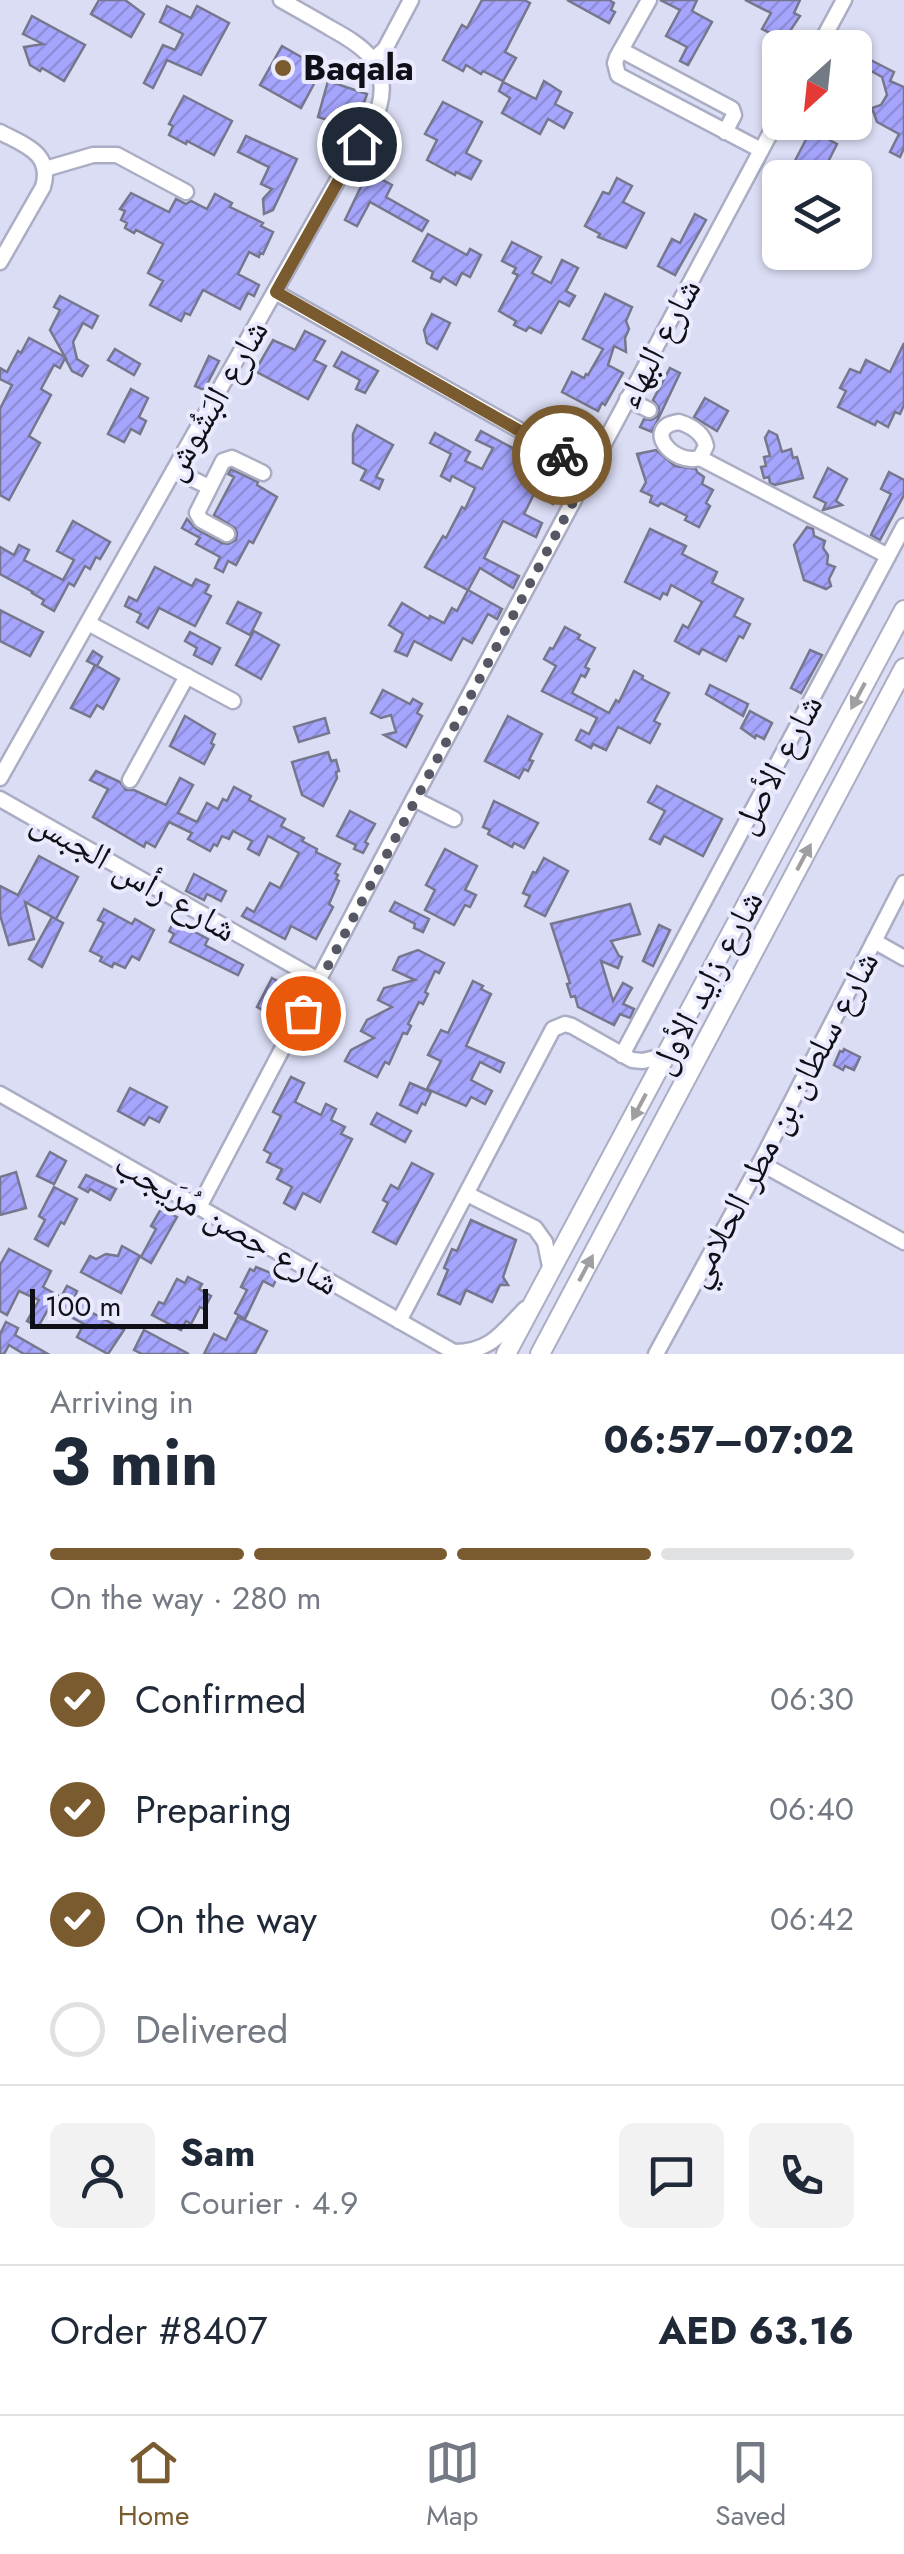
<!DOCTYPE html>
<meta charset="utf-8">
<style>
body{margin:0;font-family:Jost,"Noto Naskh Arabic",sans-serif;background:#f2f2f3;color:#1f2937;height:100vh;display:flex;flex-direction:column;font-size:38px;white-space:nowrap}
*{box-sizing:border-box;margin:0}
p{font-size:32px;color:#747a83}
.icon{flex:none;width:55px;height:55px;fill:none;stroke:currentColor;stroke-width:2;stroke-linecap:round;stroke-linejoin:round}
.map{position:relative;height:1354px;overflow:hidden}
.panel{display:flex;flex-direction:column;background:#fff;flex:1}
.panel>*{flex:none}
.needle{width:65px;rotate:207deg}
.fabs{position:absolute;left:762px;top:30px;display:grid;gap:20px}
.fabs a{display:grid;place-items:center;width:110px;height:110px;border-radius:15px;background:#fff;box-shadow:0 2px 8px #0004;font-size:50px}
.scale{position:absolute;left:30px;bottom:25px;width:178px;box-sizing:border-box;padding-left:10px;border:5px solid #0f0f17;border-top:0;font-size:28px;line-height:35px;white-space:nowrap;color:#0f0f17;-webkit-text-stroke:8px #e9eafe;paint-order:stroke}
.pin{position:absolute;display:grid;place-items:center;width:85px;height:85px;color:#fff;margin:-42px;border:5px solid #fff;border-radius:50%;box-shadow:0 2px 10px #0007}
.courier{position:absolute;display:grid;place-items:center;width:100px;height:100px;margin:-50px;border:8px solid #7a5b30;border-radius:50%;background:#fff;color:#222;box-shadow:0 2px 12px #0007}
.overview em{font-style:normal;font-weight:700}
.overview div{display:flex;flex-direction:column-reverse}
.overview{display:flex;align-items:center;justify-content:space-between;height:170px;padding:0 50px}
h1{font-size:65px;font-weight:700;line-height:75px}
.bar{display:grid;grid-template-columns:repeat(4,1fr);gap:15px 10px;align-content:center;height:120px;padding:0 50px}
.bar i{height:12px;border-radius:8px;background:#e0e1e3}
.bar .on{background:#7a5b30}
.bar p{grid-column:span 4}
.line{display:flex;align-items:center;gap:25px;padding:0 50px;border-top:2px solid #e0e1e3}
.line div{flex:1}
.round{display:grid;place-items:center;flex:none;width:105px;height:105px;border-radius:15px;background:#f2f2f3}
ol{padding:0 50px;list-style:none}
li{display:flex;align-items:center;gap:30px;height:110px}
li p{margin-inline-start:auto}
li .icon{padding:10px;border-radius:50%;background:#7a5b30;color:#fff;stroke-width:4}
li:last-child{color:#747a83}
li i{width:55px;height:55px;border:5px solid #e0e1e3;border-radius:50%}
.menu{display:flex;justify-content:space-around;align-items:center;height:140px;border-top:2px solid #e0e1e3;background:#fff;font-size:28px;color:#747a83}
.menu a{display:grid;justify-items:center;gap:5px}
.menu .on{color:#7a5b30}
.map>svg:first-child{display:block}
.building{fill:url(#building-hatch);stroke:#76778d;stroke-width:2.5}
.lines{fill:none;stroke-linecap:round;stroke-linejoin:round}
.minor-casing{stroke:#abadc4;stroke-width:19}
.major-casing{stroke:#abadc4;stroke-width:22}
.minor{stroke:#fff;stroke-width:14}
.major{stroke:#fff;stroke-width:18}
.oneway{fill:#9f9fa2}
.done{stroke:#565765;stroke-width:10;stroke-dasharray:0 18}
.route{stroke:#7a5b30;stroke-width:12}
.poi-dot{fill:#7a5b30;stroke:#e9eafe;stroke-width:4}
.labels{text-anchor:middle;stroke-width:8;stroke-linejoin:round;paint-order:stroke}
.poi-label{font-size:35px;font-weight:bold;fill:#0f0f17;stroke:#e9eafe;text-anchor:start}
.street-label{font-size:35px;fill:#0f0f17;stroke:#e9eafe}
</style>
<div class="map">
<svg width="904" height="1354" viewBox="0 0 904 1354">
<defs>
<pattern id="building-hatch" width="6" height="6" patternUnits="userSpaceOnUse" patternTransform="scale(2.5)"><rect width="6" height="6" fill="#a6a5fe"/><path d="M-1 1l2-2M0 6l6-6M5 7l2-2" fill="none" stroke="#8e8dd9"/></pattern>
</defs>
<rect width="100%" height="100%" fill="#dbddf5"/>
<g class="building">
<path d="M99,0H125L144,14L131,37L91,14Z"/>
<path d="M482,0H524L530,3L505,52L516,58L503,81L483,71L481,74L466,65L463,71L443,60L462,25L467,28Z"/>
<path d="M567,0H609L614,3L611,10L615,12L609,23Z"/>
<path d="M660,0H697L692,11L712,22L688,65L680,61L687,47L666,36L680,10Z"/>
<path d="M745,0H800L794,13L800,16L784,40L762,29L771,13Z"/>
<path d="M167,6L191,18L197,6L229,23L201,75L167,60L153,88L144,83L163,45L175,50L183,34L160,22Z"/>
<path d="M32,16L85,45L64,81L42,68L40,71L30,65L24,47L43,44L23,34Z"/>
<path d="M282,46L322,69L301,108L260,85Z"/>
<path d="M855,52L894,72L890,81L904,87V148L900,157L890,152L899,134L877,122L872,108L881,105L887,95L882,77L855,62Z"/>
<path d="M328,81L367,94L355,129L318,117Z"/>
<path d="M544,81L561,92L555,104L572,113L564,128L548,119L540,134L502,113L510,98L499,91L503,82L536,99Z"/>
<path d="M184,96L232,121L214,155L187,141L186,144L169,135L173,126L169,124Z"/>
<path d="M443,102L482,122L466,153L481,161L471,179L456,172L455,175L427,160L437,140L425,134Z"/>
<path d="M811,130L837,144L828,162L831,163L828,169L846,178H786Z"/>
<path d="M246,136L297,159L273,210L264,214L263,199L272,189L261,184L269,167L238,152Z"/>
<path d="M368,172L392,185L386,197L428,221L422,231L370,202L357,226L345,220Z"/>
<path d="M617,178L632,186L623,202L644,213L626,248L598,237L600,234L585,226L603,192L609,194Z"/>
<path d="M131,193L169,212L176,199L186,204L191,201L207,209L215,194L232,203L230,207L263,223L261,226L273,232L263,254L260,253L259,257L249,252L238,274L259,285L254,296L248,293L240,309L203,290L190,315L185,313L181,321L150,305L163,281L148,273L163,244L136,230L134,233L125,228L127,223L121,220L125,211L120,209Z"/>
<path d="M695,214L706,220L675,275L658,266L672,239L680,243Z"/>
<path d="M428,234L467,255L470,249L481,255L470,277L462,273L456,285L443,277L440,282L431,278L433,272L413,261Z"/>
<path d="M512,242L541,257L532,273L551,283L562,260L578,268L566,291L575,296L569,306L559,301L541,333L529,327L526,331L514,325L516,321L499,311L518,275L513,273L516,268L502,261Z"/>
<path d="M605,294L632,307L626,321L629,329L625,338L626,352L614,346L608,365L623,373L605,405L602,403L598,411L562,392L572,372L584,378L586,374L588,375L603,349L583,339Z"/>
<path d="M60,296L98,316L92,328L83,323L73,342L77,359L88,366L82,376L72,371L65,358L60,368L54,365L41,389L51,395L29,436L40,443L9,500L0,495V409L12,385L0,379V368L7,372L18,351L21,353L29,338L65,357L50,330L60,310L54,307Z"/>
<path d="M432,314L450,323L437,349L427,343L424,330Z"/>
<path d="M305,331L325,341L314,360L326,366L308,399L255,371L273,340L295,350Z"/>
<path d="M904,343V405L900,414L895,412L888,427L877,421L875,425L838,407L846,391L840,388L850,369L860,373L866,360L890,372Z"/>
<path d="M115,349L140,364L134,375L108,360Z"/>
<path d="M342,352L378,371L365,393L356,389L360,380L334,366Z"/>
<path d="M209,356L219,361L204,390L195,386Z"/>
<path d="M670,368L680,373L652,432L640,427L644,419L651,420L658,416L659,408L653,400Z"/>
<path d="M131,389L148,398L139,417L146,421L140,434L131,429L124,442L108,434Z"/>
<path d="M705,398L728,411L717,431L694,417Z"/>
<path d="M357,425L393,445L376,477L383,480L379,489L361,480L366,470L353,463V434Z"/>
<path d="M481,431L559,473L551,488L559,492L553,504L534,494L524,514L542,523L536,537L503,521L484,558L519,576L513,588L480,568L468,590L425,567L443,536L446,538L462,507L465,509L475,488L452,476L450,481L441,476L451,454L430,443L435,433L470,452L465,461L482,469L493,448L476,440Z"/>
<path d="M769,431L777,435L782,452L791,449L793,458L797,457L803,478L775,485L770,483L769,477L764,478L761,467L766,466L764,457L770,456L765,438Z"/>
<path d="M656,450L675,466L696,469L697,472L704,477L702,484L713,490L706,503L710,506L699,527L685,520L687,516L661,503L658,506L650,502L652,496L641,491L646,482L637,454Z"/>
<path d="M828,468L847,479L836,501L842,505L823,510L826,503L814,497Z"/>
<path d="M231,469L258,482L257,485L277,497L253,543L249,541L236,565L228,561L223,572L215,568L220,557L196,544L200,538L182,528L187,519L196,529L222,543L228,544L236,540L237,533L235,528L214,515L234,477L228,474Z"/>
<path d="M889,472L904,480V495L880,540L871,535L891,494L881,489Z"/>
<path d="M73,521L110,542L100,559L96,557L90,569L85,566L74,586L69,583L54,611L42,604L44,600L32,593L33,592L0,574V547L14,555L19,545L29,550L24,560L63,580L74,560L57,551Z"/>
<path d="M807,527L813,529L814,536L825,541L823,548L828,555L827,564L835,567L829,579L831,586L826,589L804,580L794,545Z"/>
<path d="M650,529L686,546L682,554L717,572L712,583L743,599L734,616L750,624L743,638L739,636L726,661L702,649L699,654L675,641L683,625L688,628L702,602L671,585L667,595L663,593L660,599L625,582Z"/>
<path d="M155,567L192,586L196,579L209,585L205,593L211,596L195,626L159,608L148,628L137,622L141,614L125,606L129,597L137,601Z"/>
<path d="M468,590L502,609L497,619L488,614L472,643L463,638L451,660L414,641L407,656L395,651L403,634L389,625L402,603L429,619L430,616L444,623L452,608L457,611Z"/>
<path d="M238,602L261,613L250,635L227,623Z"/>
<path d="M0,610L43,632L30,656L0,641Z"/>
<path d="M565,627L580,635L578,639L595,648L585,667L589,669L585,677L581,675L572,693L609,713L616,700L619,702L634,671L643,676L642,679L669,693L654,721L660,724L650,743L618,727L606,750L593,744L591,748L576,740L581,730L589,734L597,718L542,691L556,666L544,659L550,648L553,649Z"/>
<path d="M254,631L279,645L261,679L236,665Z"/>
<path d="M190,632L220,648L212,664L194,655L197,648L185,641Z"/>
<path d="M810,650L822,655L801,693L791,688Z"/>
<path d="M93,651L102,657L97,666L119,679L103,709L97,705L90,717L71,708L95,665L87,661Z"/>
<path d="M710,685L748,704L743,716L706,694Z"/>
<path d="M383,690L410,704L413,699L422,704L417,713L422,716L406,747L384,735L396,732L391,715L381,718L371,713Z"/>
<path d="M750,711L772,723L764,739L756,735L755,738L741,728Z"/>
<path d="M185,716L215,734L211,743L214,745L204,764L170,746Z"/>
<path d="M508,716L542,734L529,760L533,761L528,771L524,769L519,778L485,761Z"/>
<path d="M325,718L329,733L299,742L294,727Z"/>
<path d="M328,752L331,761L336,760L339,771L336,772L337,778L323,806L302,795L292,762Z"/>
<path d="M96,771L120,782L126,790H134L166,805L180,778L193,785L178,813L197,822L207,803L218,809L223,799L227,801L234,787L251,796L249,800L285,819L281,826L304,838L302,841L317,849L316,852L340,864L335,873L338,875L336,879L339,881L329,904L333,907L316,939L291,926L285,939L242,916L247,908L254,912L270,883L280,888L299,853L268,836L259,855L248,849L252,841L233,831L229,839L222,836L217,846L214,844L210,851L188,839L192,833L169,822L155,847L146,842L144,847L93,817L108,789L90,780Z"/>
<path d="M657,786L722,819L703,856L664,836L660,844L650,839L665,811L648,802Z"/>
<path d="M494,801L538,823L524,848L514,843L512,847L488,834L490,830L483,827Z"/>
<path d="M350,811L375,824L365,842L368,844L363,853L354,849L356,845L337,836Z"/>
<path d="M445,849L477,866L465,890L476,895L470,907L465,905L454,925L425,910L435,890L426,885Z"/>
<path d="M39,856L78,877L56,919L25,902L34,939L9,945L0,915V886L18,895Z"/>
<path d="M544,858L568,871L545,916L525,906L530,896L523,893L533,872L536,873Z"/>
<path d="M194,874L226,891L221,901L207,894L204,900L186,891Z"/>
<path d="M395,902L429,919L423,932L414,928L415,924L390,911Z"/>
<path d="M630,904L640,934L611,941L619,956L622,957L618,968L601,961L613,1001L623,983L632,988L623,1004L634,1009L630,1018L620,1014L614,1025L578,1007L575,996L571,997L567,984L570,983L551,924Z"/>
<path d="M104,909L132,924L135,919L154,930L139,960L132,956L125,968L114,963L112,967L100,961L102,957L90,951L104,923L98,920Z"/>
<path d="M52,917L63,923L42,967L29,959Z"/>
<path d="M174,921L208,939L205,945L243,965L238,975L170,942L174,934L169,931Z"/>
<path d="M659,925L670,930L653,966L643,961Z"/>
<path d="M418,950L444,963L439,973L435,971L425,992L428,994L423,1004L419,1002L408,1024L411,1026L407,1034L403,1033L389,1064L385,1062L377,1077L345,1061L351,1050L374,1038L361,1031L367,1020L392,1007L378,1000L384,988L415,980L393,970L399,957Z"/>
<path d="M272,978L281,983L286,999L277,1018L257,1007Z"/>
<path d="M473,981L483,986L481,989L491,994L466,1046L504,1063L500,1072L480,1062L471,1080L492,1091L485,1104L471,1097L466,1106L427,1089L441,1061L428,1055L441,1030L448,1033Z"/>
<path d="M844,1049L860,1057L854,1070L845,1066L843,1070L834,1065L840,1051L843,1052Z"/>
<path d="M291,1077L304,1083L295,1102L321,1115L326,1104L336,1109L331,1120L345,1127L341,1134L352,1139L320,1202L303,1193L295,1209L284,1203L292,1187L277,1179L282,1169L267,1162L271,1154L264,1150L281,1116L273,1112Z"/>
<path d="M410,1083L431,1092L425,1105L422,1103L417,1113L400,1105Z"/>
<path d="M130,1088L167,1107L159,1122L149,1117L144,1125L118,1111Z"/>
<path d="M377,1113L411,1131L405,1142L371,1124Z"/>
<path d="M50,1152L66,1161L54,1184L37,1176Z"/>
<path d="M412,1163L433,1174L396,1244L373,1232L388,1203L383,1200L391,1185L398,1189Z"/>
<path d="M16,1172L26,1208L0,1215V1177Z"/>
<path d="M86,1175L116,1189L110,1200L90,1189L88,1192L79,1187Z"/>
<path d="M54,1187L77,1199L64,1224L61,1222L48,1246L35,1239L45,1220L39,1216Z"/>
<path d="M161,1209L177,1217L151,1263L141,1257L156,1229L151,1226Z"/>
<path d="M471,1220L516,1240L503,1277L508,1285H500L492,1302L466,1290L460,1304L438,1294L448,1270L444,1268L452,1249L457,1251Z"/>
<path d="M122,1246L140,1256L121,1293L81,1272L90,1256L96,1259L106,1254L118,1256Z"/>
<path d="M9,1249L51,1271L43,1287L61,1297L67,1286L77,1291L75,1296L92,1305L89,1311L124,1330L108,1354L77,1337L84,1324L50,1306L38,1327L27,1321L39,1300L19,1291L7,1315L0,1311V1265Z"/>
<path d="M256,1267L278,1276L273,1286L263,1281L245,1319L235,1313L247,1290L241,1287L250,1269L254,1271Z"/>
<path d="M188,1277L202,1284L199,1289L211,1296L204,1309L200,1307L191,1324L186,1321L181,1330L152,1315L159,1302L164,1304L177,1279L185,1283Z"/>
<path d="M238,1317L267,1331L255,1354H204L214,1334L226,1340Z"/>
<path d="M6,1322L18,1328L15,1335L48,1354H24L9,1345L4,1354H0V1334Z"/>
<path d="M144,1330L189,1354H142L134,1350Z"/>
</g>
<g class="lines">
<defs>
<g id="minor">
<path d="M649,0L617,57L615,63L618,75L761,150"/>
<path d="M818,48L844,0"/>
<path d="M621,50L732,109L734,115L725,132"/>
<path d="M373,60L385,49L411,0"/>
<path d="M0,132C24,145 53,153 43,187L0,262"/>
<path d="M45,169L93,155H117L186,192"/>
<path d="M275,292L590,470"/>
<path d="M627,399L649,410"/>
<path d="M679,422C692,426 703,433 706,446L700,458C673,466 641,427 679,422Z"/>
<path d="M700,458L888,556"/>
<path d="M174,470L209,487"/>
<path d="M227,534L201,520L197,513L223,461L232,458L263,473"/>
<path d="M88,623L233,701"/>
<path d="M0,778L379,107C391,64 363,46 330,28C313,18 297,9 281,0"/>
<path d="M130,780L187,676"/>
<path d="M0,799L320,981"/>
<path d="M414,799L454,819"/>
<path d="M874,941L904,958"/>
<path d="M622,1055L904,526"/>
<path d="M0,1094L454,1352C490,1352 502,1333 525,1309"/>
<path d="M760,1163L904,1242"/>
<path d="M467,1194L535,1228L545,1242L551,1271"/>
<path d="M199,1207L410,806L780,115"/>
<path d="M399,1321L553,1029L565,1024L572,1026L632,1060L643,1061L667,1055"/>
<path d="M656,1354L760,1163L904,883"/>
</g>
<g id="major">
<path d="M506,1354L904,610"/>
<path d="M540,1354L904,668"/>
</g>
</defs>
<use href="#minor" class="minor-casing"/>
<use href="#major" class="major-casing"/>
<use href="#minor" class="minor"/>
<use href="#major" class="major"/>
</g>
<defs><path id="oneway-solid" d="M-6-.8H1V-3.2L6.5 0L1 3.2V.8H-6Z" transform="scale(2.5)"/></defs>
<g class="oneway">
<use href="#oneway-solid" transform="translate(858 696) rotate(118)"/>
<use href="#oneway-solid" transform="translate(804 857) rotate(-62)"/>
<use href="#oneway-solid" transform="translate(639 1107) rotate(118)"/>
<use href="#oneway-solid" transform="translate(586 1268) rotate(-62)"/>
</g>
<g class="lines">
<path class="done" d="M303,1013L590,470L562,455"/>
<path class="route" d="M359,144L276,292L562,455"/>
</g>
<circle class="poi-dot" cx="283" cy="68" r="10"/>
<g class="labels">
<g class="poi-label">
<text x="303" y="80">Baqala</text>
</g>
<g class="street-label">
<text transform="translate(658 343) rotate(-62)" y="12">شارع البهاء</text>
<text transform="translate(214 400) rotate(-60)" y="12">شارع البَشُوش</text>
<text transform="translate(777 764) rotate(-62)" y="12">شارع الأصل</text>
<text transform="translate(134 875) rotate(30)" y="12">شارع رأس الجبس</text>
<text transform="translate(706 982) rotate(-62)" y="12">شارع زايد الأول</text>
<text transform="translate(781 1119) rotate(-62)" y="12">شارع سلطان بن مطر الحلامي</text>
<text transform="translate(227 1223) rotate(30)" y="12">شارع حِصن مُرَيجب</text>
</g>
</g>
</svg>
<div class="fabs">
<a><svg class="needle" viewBox="-14 -14 28 28"><path d="M0-13l5 13h-10z" fill="#e53935"/><path d="M0 13l5-13h-10z" fill="#747a83"/></svg></a>
<a><svg class="icon" aria-label="layers" viewBox="0 0 24 24"><path d="M12 4l9 5-9 5-9-5zM3 14l9 5 9-5"/></svg></a>
</div>
<div class="scale">100 m</div>
<div class="pin" style="left:303px;top:1013px;background:#ea580c"><svg class="icon" aria-label="bag" viewBox="0 0 24 24"><path d="M5 8h14l-1 12H6zM9 8a3 3 0 0 1 6 0"/></svg></div>
<div class="pin" style="left:359px;top:144px;background:#1f2937"><svg class="icon" aria-label="home" viewBox="0 0 24 24"><path d="M3 11l9-7 9 7M6 9v11h12V9"/></svg></div>
<div class="courier" style="left:562px;top:455px"><svg class="icon" aria-label="bike" viewBox="0 0 24 24"><circle cx="6" cy="16" r="4"/><circle cx="18" cy="16" r="4"/><path d="M6 16l4-8h5l3 8M10 8l3 8H6M13 5h3"/></svg></div>
</div>
<section class="panel">
<div class="overview"><div><h1>3 min</h1><p>Arriving in</p></div><em>06:57–07:02</em></div>
<div class="bar"><i class="on"></i><i class="on"></i><i class="on"></i><i></i><p>On the way · 280 m</p></div>
<ol>
<li><svg class="icon" aria-label="check" viewBox="0 0 24 24"><path d="M5 12l5 5 9-10"/></svg>Confirmed<p>06:30</p></li>
<li><svg class="icon" aria-label="check" viewBox="0 0 24 24"><path d="M5 12l5 5 9-10"/></svg>Preparing<p>06:40</p></li>
<li><svg class="icon" aria-label="check" viewBox="0 0 24 24"><path d="M5 12l5 5 9-10"/></svg>On the way<p>06:42</p></li>
<li><i></i>Delivered</li>
</ol>
<div class="line" style="height:180px"><a class="round"><svg class="icon" aria-label="person" viewBox="0 0 24 24"><circle cx="12" cy="8" r="4"/><path d="M4 21q1-7 8-7t8 7"/></svg></a><div><b>Sam</b><p>Courier · 4.9</p></div><a class="round"><svg class="icon" aria-label="chat" viewBox="0 0 24 24"><path d="M4 5h16v11H9l-5 4z"/></svg></a><a class="round"><svg class="icon" aria-label="phone" viewBox="0 0 24 24"><path d="M5 4h4l2 5-3 2q2 4 5 5l2-3 5 2v4C11 20 4 13 5 4z"/></svg></a></div>
<div class="line" style="height:130px"><div>Order #8407</div><b>AED 63.16</b></div>
</section>
<nav class="menu">
<a class="on"><svg class="icon" aria-label="home" viewBox="0 0 24 24"><path d="M3 11l9-7 9 7M6 9v11h12V9"/></svg>Home</a>
<a><svg class="icon" aria-label="map" viewBox="0 0 24 24"><path d="M3 6l6-2 6 2 6-2v14l-6 2-6-2-6 2zM9 4v14M15 6v14"/></svg>Map</a>
<a><svg class="icon" aria-label="saved" viewBox="0 0 24 24"><path d="M7 4h10v16l-5-4-5 4z"/></svg>Saved</a>
</nav>
